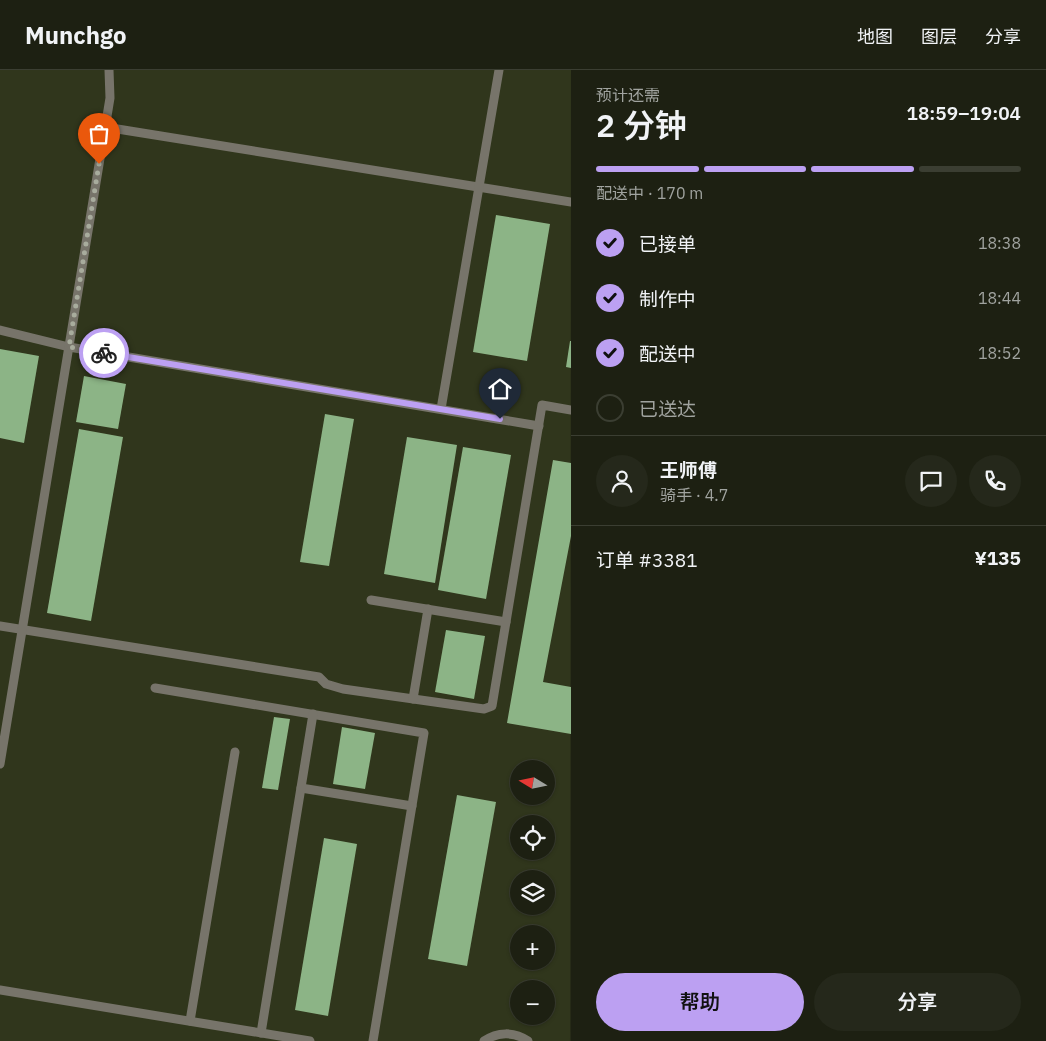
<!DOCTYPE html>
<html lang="zh">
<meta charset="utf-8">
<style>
body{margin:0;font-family:"IBM Plex Sans","Noto Sans SC",sans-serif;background:#25281b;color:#f1f3f6;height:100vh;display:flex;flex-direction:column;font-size:19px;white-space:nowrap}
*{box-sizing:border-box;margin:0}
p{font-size:16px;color:#a0a39f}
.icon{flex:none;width:28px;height:28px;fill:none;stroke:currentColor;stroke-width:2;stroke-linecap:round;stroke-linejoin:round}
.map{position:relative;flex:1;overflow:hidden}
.panel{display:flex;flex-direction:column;background:#1d2012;width:475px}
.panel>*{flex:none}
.needle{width:32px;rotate:280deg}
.tools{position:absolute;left:510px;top:690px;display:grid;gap:10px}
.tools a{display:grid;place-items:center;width:45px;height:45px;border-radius:50%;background:#1d2012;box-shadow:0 1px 4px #0004,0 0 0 1px #3b3e32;font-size:25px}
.pin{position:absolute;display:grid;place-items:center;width:42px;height:42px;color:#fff;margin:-51px -21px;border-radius:50% 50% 50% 0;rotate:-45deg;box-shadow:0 0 5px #0007}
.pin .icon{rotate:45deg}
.courier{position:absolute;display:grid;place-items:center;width:50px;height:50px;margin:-25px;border:4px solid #bca0f2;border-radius:50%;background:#fff;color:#222;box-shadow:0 1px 6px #0007}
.headline em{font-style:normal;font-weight:600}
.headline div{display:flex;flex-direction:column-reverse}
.headline{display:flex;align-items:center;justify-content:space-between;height:85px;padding:0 25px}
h1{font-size:32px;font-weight:600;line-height:38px}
.bar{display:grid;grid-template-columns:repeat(4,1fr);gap:8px 5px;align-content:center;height:60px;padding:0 25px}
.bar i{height:6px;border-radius:4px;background:#3b3e32}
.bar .selected{background:#bca0f2}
.bar p{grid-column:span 4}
.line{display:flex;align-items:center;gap:12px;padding:0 25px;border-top:1px solid #3b3e32}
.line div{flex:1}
.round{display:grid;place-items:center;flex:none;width:52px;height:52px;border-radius:26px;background:#25281b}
ol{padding:0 25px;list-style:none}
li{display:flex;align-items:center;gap:15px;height:55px}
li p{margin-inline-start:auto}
li .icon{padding:5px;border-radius:50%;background:#bca0f2;color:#111;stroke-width:4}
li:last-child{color:#a0a39f}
li i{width:28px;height:28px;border:2px solid #3b3e32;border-radius:50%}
.cta{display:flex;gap:10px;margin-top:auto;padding:10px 25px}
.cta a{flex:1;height:58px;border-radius:30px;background:#bca0f2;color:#111;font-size:20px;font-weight:600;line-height:58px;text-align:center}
.cta a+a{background:#25281b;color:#f1f3f6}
header{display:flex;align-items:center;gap:30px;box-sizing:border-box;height:70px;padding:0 25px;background:#1d2012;border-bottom:1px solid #3b3e32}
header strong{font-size:24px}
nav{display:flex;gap:28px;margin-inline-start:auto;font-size:18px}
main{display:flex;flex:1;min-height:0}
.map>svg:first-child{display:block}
.built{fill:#30361c;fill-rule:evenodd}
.building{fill:#8cb486}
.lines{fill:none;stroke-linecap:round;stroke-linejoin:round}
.service{stroke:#77746a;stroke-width:9}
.done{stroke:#a8ac9d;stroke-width:5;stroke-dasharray:0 9}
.route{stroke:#bca0f2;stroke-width:6}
</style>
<header>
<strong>Munchgo</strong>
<nav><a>地图</a><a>图层</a><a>分享</a></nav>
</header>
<main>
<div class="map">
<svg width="571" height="971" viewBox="0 0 571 971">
<rect width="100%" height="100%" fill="#272b18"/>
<path class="built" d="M0,0H571L570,971H0ZM519,699H546V726H519ZM519,754H546V781H519ZM519,809H546V836H519ZM519,864H546V891H519ZM519,919H546V946H519Z"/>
<g class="building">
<path d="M496,145L550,154L527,291L473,282Z"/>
<path d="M570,271H571V298L566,297Z"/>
<path d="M0,279L39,286L24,373L0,368Z"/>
<path d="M84,306L126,314L118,359L76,352Z"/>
<path d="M325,344L354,349L329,496L300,492Z"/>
<path d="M79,359L123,367L91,551L47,543Z"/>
<path d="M407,367L457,375L435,513L384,504Z"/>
<path d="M463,377L511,385L486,529L438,520Z"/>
<path d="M553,390L571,393V466L543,612L571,617V664L507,653Z"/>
<path d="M446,560L485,566L474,629L435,622Z"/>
<path d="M274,647L290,649L278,720L262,718Z"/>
<path d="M342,657L375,663L365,719L333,714Z"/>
<path d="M457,725L496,732L467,896L428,889Z"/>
<path d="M324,768L357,774L328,946L295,940Z"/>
</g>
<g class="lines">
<g class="service">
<path d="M105,57L571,132"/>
<path d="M0,260L69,277L539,356"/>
<path d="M441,339L499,0"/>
<path d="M371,530L506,552"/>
<path d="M0,556L319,607L326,614L343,619L484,639L492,636L542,335L571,340"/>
<path d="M155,618L424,663L373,971"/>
<path d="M413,629L428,539"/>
<path d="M0,694L110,28L109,0"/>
<path d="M301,718L412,736"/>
<path d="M0,920L310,971"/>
<path d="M190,951L235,682"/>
<path d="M261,963L313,644"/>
<path d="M484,971C497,962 514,961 528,971"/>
</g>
</g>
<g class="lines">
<path class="done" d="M99,94L69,277L104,283"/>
<path class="route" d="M104,283L500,349"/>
</g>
</svg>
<div class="tools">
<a><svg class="needle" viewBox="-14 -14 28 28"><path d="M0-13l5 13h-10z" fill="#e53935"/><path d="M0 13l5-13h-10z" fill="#a0a39f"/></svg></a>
<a><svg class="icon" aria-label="locate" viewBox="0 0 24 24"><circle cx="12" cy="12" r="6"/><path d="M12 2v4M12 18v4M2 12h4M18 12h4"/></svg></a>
<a><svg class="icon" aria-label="layers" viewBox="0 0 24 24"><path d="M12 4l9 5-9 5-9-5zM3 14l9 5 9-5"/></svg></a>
<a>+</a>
<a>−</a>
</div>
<div class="pin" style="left:99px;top:94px;background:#ea580c"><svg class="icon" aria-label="bag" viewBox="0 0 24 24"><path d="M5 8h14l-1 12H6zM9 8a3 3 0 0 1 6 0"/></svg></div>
<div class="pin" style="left:500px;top:349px;background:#1f2937"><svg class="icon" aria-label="home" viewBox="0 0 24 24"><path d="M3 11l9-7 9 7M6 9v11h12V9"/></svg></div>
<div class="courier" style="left:104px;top:283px"><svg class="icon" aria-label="bike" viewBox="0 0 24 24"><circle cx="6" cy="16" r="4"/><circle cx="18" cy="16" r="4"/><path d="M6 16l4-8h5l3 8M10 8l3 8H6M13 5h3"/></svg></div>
</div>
<section class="panel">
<div class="headline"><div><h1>2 分钟</h1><p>预计还需</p></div><em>18:59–19:04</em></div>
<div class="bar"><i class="selected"></i><i class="selected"></i><i class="selected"></i><i></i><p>配送中 · 170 m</p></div>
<ol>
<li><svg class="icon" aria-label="check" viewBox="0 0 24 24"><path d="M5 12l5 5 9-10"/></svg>已接单<p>18:38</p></li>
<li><svg class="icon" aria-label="check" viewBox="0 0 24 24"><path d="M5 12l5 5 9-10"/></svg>制作中<p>18:44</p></li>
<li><svg class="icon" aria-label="check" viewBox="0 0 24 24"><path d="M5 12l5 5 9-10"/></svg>配送中<p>18:52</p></li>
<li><i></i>已送达</li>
</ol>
<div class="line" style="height:90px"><a class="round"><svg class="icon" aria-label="person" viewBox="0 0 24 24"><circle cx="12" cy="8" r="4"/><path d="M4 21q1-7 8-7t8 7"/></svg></a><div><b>王师傅</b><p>骑手 · 4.7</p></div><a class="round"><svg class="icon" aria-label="chat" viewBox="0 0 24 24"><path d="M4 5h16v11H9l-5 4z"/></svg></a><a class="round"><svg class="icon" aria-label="phone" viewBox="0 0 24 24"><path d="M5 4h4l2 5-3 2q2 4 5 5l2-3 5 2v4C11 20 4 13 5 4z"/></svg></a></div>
<div class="line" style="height:65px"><div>订单 #3381</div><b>¥135</b></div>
<div class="cta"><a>帮助</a><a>分享</a></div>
</section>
</main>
